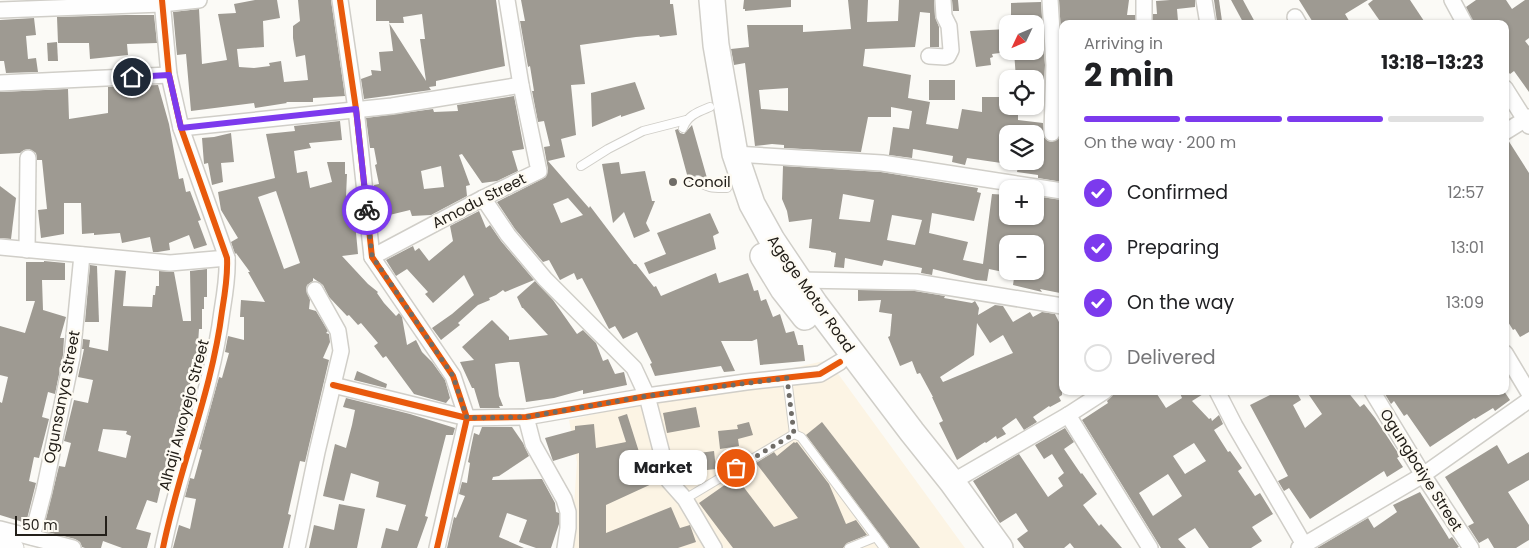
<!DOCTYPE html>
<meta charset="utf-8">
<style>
body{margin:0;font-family:Poppins,sans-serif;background:#f2f2f2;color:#202124;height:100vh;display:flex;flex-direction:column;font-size:19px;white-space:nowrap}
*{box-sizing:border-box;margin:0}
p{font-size:16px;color:#757577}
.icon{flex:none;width:28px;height:28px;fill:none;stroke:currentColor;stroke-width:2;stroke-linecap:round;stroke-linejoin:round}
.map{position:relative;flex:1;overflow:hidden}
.sheet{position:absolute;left:1059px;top:20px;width:450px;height:375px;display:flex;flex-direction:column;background:#fff;border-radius:10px;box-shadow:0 1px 4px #0004}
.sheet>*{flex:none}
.needle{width:32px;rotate:226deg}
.tools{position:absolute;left:999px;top:15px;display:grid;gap:10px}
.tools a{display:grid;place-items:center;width:45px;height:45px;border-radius:10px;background:#fff;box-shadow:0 1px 4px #0004;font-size:25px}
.scale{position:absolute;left:15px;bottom:12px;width:92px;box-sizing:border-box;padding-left:5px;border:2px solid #24201a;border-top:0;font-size:14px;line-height:18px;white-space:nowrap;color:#24201a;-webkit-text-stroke:4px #fefbf3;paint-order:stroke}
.pin{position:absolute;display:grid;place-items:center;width:42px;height:42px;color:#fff;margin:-21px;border:2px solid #fff;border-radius:50%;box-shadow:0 1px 5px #0007}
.courier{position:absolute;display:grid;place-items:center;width:50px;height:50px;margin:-25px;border:4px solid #7c3aed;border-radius:50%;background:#fff;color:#222;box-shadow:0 1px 6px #0007}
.bubble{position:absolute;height:35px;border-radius:10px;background:#fff;box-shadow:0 1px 4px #0004;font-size:16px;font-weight:700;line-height:35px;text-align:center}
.head em{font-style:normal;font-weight:700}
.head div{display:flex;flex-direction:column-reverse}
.head{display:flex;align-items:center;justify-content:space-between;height:85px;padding:0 25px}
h1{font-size:32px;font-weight:700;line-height:38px}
.bar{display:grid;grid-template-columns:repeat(4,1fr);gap:8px 5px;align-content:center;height:60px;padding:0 25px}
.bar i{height:6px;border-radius:4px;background:#e0e0e0}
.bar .selected{background:#7c3aed}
.bar p{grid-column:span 4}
ol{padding:0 25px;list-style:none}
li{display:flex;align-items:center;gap:15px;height:55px}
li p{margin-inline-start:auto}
li .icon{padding:5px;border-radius:50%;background:#7c3aed;color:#fff;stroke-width:4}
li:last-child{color:#757577}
li i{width:28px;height:28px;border:2px solid #e0e0e0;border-radius:50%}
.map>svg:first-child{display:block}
.built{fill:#fcf4e4}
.building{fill:#9e9a92;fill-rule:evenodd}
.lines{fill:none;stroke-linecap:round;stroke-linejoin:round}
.service-casing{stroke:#d0cec8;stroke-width:10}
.minor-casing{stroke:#d0cec8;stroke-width:18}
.tertiary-casing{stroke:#d0cec8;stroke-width:21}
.trunk-casing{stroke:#d0cec8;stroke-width:28}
.service{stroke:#fefefe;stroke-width:8}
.minor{stroke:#fefefe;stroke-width:15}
.tertiary{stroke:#fefefe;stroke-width:19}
.trunk{stroke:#fefefe;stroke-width:25}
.cycleway-casing{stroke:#fefbf3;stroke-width:9}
.cycleway{stroke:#e8590c;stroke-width:6}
.done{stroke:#6f6c67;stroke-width:5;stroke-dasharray:0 9}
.route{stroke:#7c3aed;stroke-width:6}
.poi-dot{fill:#6f6c67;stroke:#fefbf3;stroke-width:2}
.labels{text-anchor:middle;stroke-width:5;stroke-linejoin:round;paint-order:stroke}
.poi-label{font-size:15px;fill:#24201a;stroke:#fefbf3;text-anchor:start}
.street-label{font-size:15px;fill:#24201a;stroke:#fefbf3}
</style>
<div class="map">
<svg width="1529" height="548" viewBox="0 0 1529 548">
<rect width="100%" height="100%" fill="#fbfaf6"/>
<path class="built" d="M828,360L965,548H571L577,462L569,420Z"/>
<g class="building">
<path d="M255,0H277L280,18L263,21L264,47L237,49L239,67L254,68L270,66L269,63L281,61L284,82L308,80L305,55L296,57L293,38V26L300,21L298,0H331L345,96L313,98V102H286L287,103L255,108L254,103L191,111L186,54L177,55L173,12L199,9L202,64L227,60L218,14L236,13L234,4Z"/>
<path d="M376,0H496L505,66L436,81V86L429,87L431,90L364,99L361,79L372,75L371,70L381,71L379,52L393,51L389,21H376ZM422,14L425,39H420L426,81L389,23H404L403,17Z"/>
<path d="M521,0H670V4H673L677,35L660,37L659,35L636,37L580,45L585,84L571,85L576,135L561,139L565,157L548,161L589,208L590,206L634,264H636L654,287L656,286L661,296L716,273L719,283L748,273L754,291L758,290L761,301L766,299L773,317L780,314L786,333L794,331L798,345H803L805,361L760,365L757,339L752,341H721L735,371L724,372L721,366L655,376L650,364L652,363L637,332L623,339L615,326L609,329L582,278L577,280L574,273L560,280L549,260L543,262L515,229L497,202L546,177L548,169L544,147L550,146L544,121L538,122L532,91H534L530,66L528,67L520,21H525ZM568,198L583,215L561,223L553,204Z"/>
<path d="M744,0H791V7L745,11V9H743Z"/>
<path d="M848,0H868L867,22L898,21L899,0H934L935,17L939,27V47H930V13L920,12L915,47L865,49L863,66L911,75L908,98L930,102L926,124L958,129L962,109L982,112V97H1008V106H1018V120L1043,123L1044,137L1048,141L1052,142L1060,137L1062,108V182L1038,178V175L1017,172L1019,161H1035V132L1008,130V164L967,158L965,165L952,162L953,156L913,149L912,158L889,155L893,127L909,129L912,111L891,107V117H868L861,152L784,148V145L772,144L755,146L745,63L734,65L731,49L749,47L747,25H803V32L851,29ZM788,88V111L761,109L759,90Z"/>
<path d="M952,0H958L959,11H953Z"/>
<path d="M1059,0H1129L1127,15H1135V24H1062V50Z"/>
<path d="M1170,0H1195V7L1177,9L1178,21L1167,22L1168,24H1153V14H1157L1156,1Z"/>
<path d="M1214,0H1219L1222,21L1217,22Z"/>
<path d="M1231,0H1243L1256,24H1244Z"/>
<path d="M1299,0H1368L1345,14L1351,24H1314Z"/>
<path d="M1373,0H1410L1426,24H1382L1368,4Z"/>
<path d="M1476,0H1506L1512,9L1525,0H1529V38L1525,41L1529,46V92L1514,71L1510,74L1505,68V24H1474L1466,7Z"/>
<path d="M1041,2L1045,65L1044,85L1035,84V79H1016L1014,51H1035V24H1011V3Z"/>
<path d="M126,15H154L157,43L127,44L128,55L90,59L89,43H58L57,17Z"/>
<path d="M34,18L36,35L26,36L28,59L36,58L38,72L6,73L4,61H0V20Z"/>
<path d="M1008,29V52L992,54L993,57L990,58L991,65L976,67L970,31Z"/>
<path d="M57,42L58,61H48L47,43Z"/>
<rect x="929" y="80" width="26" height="20"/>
<path d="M635,82L645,109L621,117V115L592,127L591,93Z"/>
<path d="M158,85L169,124L179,179L183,178L186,192L190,191L201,220L198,221L207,245L194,249L189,235L169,243L170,250L158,252H153L150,237L122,243L120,233L94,235V233L82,234L81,203H64V234L41,238L38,210L47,209L42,160H37L36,153L29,149L24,150L20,153L0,154V92L68,89L69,119L108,113V87Z"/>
<path d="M514,96L524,149L512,151L518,171L497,181L482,183L462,154L459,155L470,185L466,186L467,196L431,215L412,216L410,210L377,218L374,185L379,184L375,165L377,164L374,148H370L366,118L433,109L434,112L458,111L457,105ZM441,166L444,187L424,189L421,171Z"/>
<path d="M340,121L342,140L309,143L311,148L294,151L297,173L307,171L310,188L332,182L327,162H345V174H347L346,197H351L352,209L357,208L359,221L355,222L358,254L342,256L368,284L378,292L377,293L384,303L396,316L399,313L402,317L407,345L416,340L422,352L432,362L445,380L450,398L446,403L414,394L386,356L383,358L374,346L378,343L361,323L358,325L349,315L347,316L329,297L323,285L313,278V281L307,285L306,289L310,300L309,309L316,311L328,331L326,333L329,334L330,342L323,358L329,360L305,462L300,461L288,514L291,515L283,548H173L179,525L190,529L196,499L185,497L190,478L194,479L202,450L199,449L219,377L222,378L229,353L225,352L228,336L244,340V317H240L241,300L265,302L248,272H250L236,253L235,254L231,242L238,238L221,210L218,192L275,178L266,134L295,131L294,126ZM276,191L300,263L284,269L258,197Z"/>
<path d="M692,125L707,178H704L697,175L694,177L693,181L689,182L675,130L678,129L680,133L684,134Z"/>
<path d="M231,133L234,162L221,163L223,182L212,185L208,163L204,164L202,138L214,137Z"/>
<path d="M1508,140L1529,173V332L1520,337L1515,329L1513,330L1505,317V141Z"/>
<path d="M619,162L621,174L645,171L652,201H655L646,223L650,231L634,238L624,212L613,223L602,164Z"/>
<path d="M783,166L881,172L978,188L977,192L981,193L974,221L932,213L929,233L968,242L963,260L983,264L992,194L1008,195V216H1035V196L1062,200V280L1060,293L1040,289L1042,292L1013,285L1015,271H1035V244H1008V273L989,269L987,281L976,280L933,269L932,275L921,273L922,268L884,260L882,266L845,258L844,268L834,267L836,253L831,252V251L809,248L812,219L789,222L787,211L782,199ZM843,194L874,200L870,222L839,219ZM892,215L922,220L915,245L887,240Z"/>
<path d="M0,186L16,198L11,239L0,238Z"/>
<path d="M479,211L486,228L490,225L501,241L534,280L505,292L503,290L496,295L489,298L490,300L478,305L458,323L460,325L441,340L432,328L452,314L474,295L464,275L433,303L425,294L428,292L407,269L396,276L386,260L413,246L415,251L419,248L429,261L453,241L450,226Z"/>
<path d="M710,213L719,233L713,236L716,249L649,274L644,263L666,254L657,233Z"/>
<path d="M44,261L65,263V280H42L43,310L66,317L60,338H64L63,355L55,394L48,392L42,417L49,419L39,458L34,457L29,481L36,483L26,523L0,515V402L2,403L8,377L0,375V326L25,333L35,301H26V262H44Z"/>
<path d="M90,265L97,266L99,322H85Z"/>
<path d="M207,269V297H204V309H202V329H199L197,359H192L190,386L197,388L194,399L186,397L181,419L177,418L157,503L147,500L136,529L151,533L147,548H122L103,541L101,548H85L82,547L80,542L75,539L43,531L59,466L65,467L71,443L64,441L74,400L88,403L93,380L78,377L84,349H82L83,339L90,340L89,347L108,351L115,270L126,271L123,306L152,307L153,295H155L156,286H159V271L174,272L183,321H191L190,271ZM103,429L127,431L126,434L131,436L126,458L98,451Z"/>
<path d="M535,281L553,300L577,334L583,330L596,343L603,361L608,359L615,374L624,372L627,385L583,394V390L554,398L526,402L519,362H510L495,364L499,396L503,406H499L500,408H480L474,388H472L460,362L474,360L462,347L492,320L509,337V340L548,335L523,308H522L517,297Z"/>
<path d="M858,290L915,291L945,296L944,298L972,303L975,301L979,308L978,315L995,305L1003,306L1013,322L1030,312L1033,317L1042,312L1055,314L1062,328V395L1059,397L1061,401L1050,407L1049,406L1033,417L1037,422L1024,430L1016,418L1002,428L1006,434L997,439L996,436L986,443L985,442L957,460L939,423L943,421L932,397H933L920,373L917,374L912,361L900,366L888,337L890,336L892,314L879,312L881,300L858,301ZM977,323L990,343L1003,335L1013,353L943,382L940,377L974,355Z"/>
<path d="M357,371L387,384L386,388L354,380Z"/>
<path d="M1116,391H1155L1166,408L1182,398L1179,391H1208L1192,401L1209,419L1211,418L1212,421L1219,415L1223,424L1214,430L1228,452L1230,451L1242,468L1238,471L1255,496L1260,493L1273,514L1252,527L1262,541L1251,548H1209L1195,528L1178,539L1186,548H1161L1082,420L1108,403L1107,401ZM1194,443L1206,461L1185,474L1173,456ZM1168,474L1182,496L1153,516L1139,493Z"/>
<path d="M1278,391H1296L1301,400L1293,405L1305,428L1322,414L1309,395L1314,391H1347L1360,407L1364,404L1375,418L1400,456L1397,458L1403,467L1387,477L1384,471L1310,519L1289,488L1284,491L1278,481L1288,476L1250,405Z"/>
<path d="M1383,391H1504L1510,400L1495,411L1493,408L1475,419L1474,418L1430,447L1407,414L1404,416L1394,401L1391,404Z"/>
<path d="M346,398L410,414L455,428L453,435H446L425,516L428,517L417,548H381L386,528L398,531L406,505L376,497L379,482L351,473L344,501L323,496L335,444L346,448L352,425L355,410L343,407Z"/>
<path d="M696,407L700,427L667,433L663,413Z"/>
<path d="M627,414L646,474L650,471L656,482L606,505V533L671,507L680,528L690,525L696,542L678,548H579V453L553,461L545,438L575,430V426L594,424L596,448L626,442L618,417Z"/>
<path d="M749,422L753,435L738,439L739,446L720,449L718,431L738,429L737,425Z"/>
<path d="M822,422L920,548H890L806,435Z"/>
<path d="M482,427H512L523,443L529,456L499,476L493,477L492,480L542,479L555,503L556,512L559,513V524L551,548H536L519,542L527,520L507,513L499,537L524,548H447L454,517L456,518L465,496L459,494L462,482L467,483L470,463L468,462L474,433L479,435Z"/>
<path d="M1065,428L1074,442L1064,449L1081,474L1082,473L1097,494L1083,505L1099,526L1101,524L1122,548H1074L1070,543L1064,548H1024L1017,539L1028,531L1016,513L1000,523L973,481L1019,454L1048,497L1063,486L1058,478L1064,473L1052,454L1044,459L1035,445Z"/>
<path d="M794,442L795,443L797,442L829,484L846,524L856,520L867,535L847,543L843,548H733L699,503L736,477L774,527L798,518L756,463L774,452L777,456Z"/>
<path d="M1497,445L1508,464L1529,452V480L1508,492L1529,525V540L1516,548H1494L1488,538L1479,543L1468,526L1474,523L1445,477Z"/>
<path d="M714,451L716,469L679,473L677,456Z"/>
<path d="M1420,492L1448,537L1449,539L1452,537L1459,547L1457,548H1317L1368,518L1374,528L1397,512L1393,505Z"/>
<path d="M339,504L365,509L357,548H309L314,525L334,530Z"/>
</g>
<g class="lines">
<defs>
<g id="service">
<path d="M683,128C688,115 698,112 710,107"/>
<path d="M581,166L608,149L643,131L686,120"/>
<path d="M698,180C706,189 716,188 727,188"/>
<path d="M787,378L794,434"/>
<path d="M685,499L794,434L801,437L884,548"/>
<path d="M849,548L876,537"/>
</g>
<g id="minor">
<path d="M162,0L169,75L181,128L227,258C228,276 225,293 222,311C212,392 179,468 163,548"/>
<path d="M340,0L356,109L372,257L453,376L467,418L437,548"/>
<path d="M1050,0L1054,65L1052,133"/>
<path d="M1144,0V24"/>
<path d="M1204,0L1208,24"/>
<path d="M1452,0L1465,24"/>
<path d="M0,10L162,4L199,0"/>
<path d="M1295,17L1299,24"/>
<path d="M929,56L945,57L948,56L951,50L949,26L944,16L943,0"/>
<path d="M0,83L169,75"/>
<path d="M1505,88L1529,126"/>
<path d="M181,128L392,106L521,85"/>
<path d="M1505,132L1529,117"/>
<path d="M735,154L882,163L1062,191"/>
<path d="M483,198L508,235L545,279L634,368L647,396L669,481L685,499L714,548"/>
<path d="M0,247L170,263L227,258"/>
<path d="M27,250L28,158"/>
<path d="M372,257L483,198L539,171L521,85L507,0"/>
<path d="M799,280L916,282L1062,306"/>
<path d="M1505,353L1529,393"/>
<path d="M333,385L467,418L526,417L647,396L746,382L820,374L840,362"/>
<path d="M1217,391L1235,426L1306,548"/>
<path d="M1372,391L1423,475L1471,548"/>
<path d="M1068,415L1150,548"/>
<path d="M526,417L533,444L564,499L568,512V528L565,548"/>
<path d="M952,482L1068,415L1105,391"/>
<path d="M0,529L73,548"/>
<path d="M32,537L44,491L72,357L82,255"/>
<path d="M297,548L317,452L341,351L338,331L315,290"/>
<path d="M1299,548L1423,475L1529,400"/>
</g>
<path id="tertiary" d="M0,544L14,548"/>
<g id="trunk">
<path d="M712,0L716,45L735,154L752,204L772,240L815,304L912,432L952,482L1000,548"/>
<path d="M763,256L783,289L805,317"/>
</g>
</defs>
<use href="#service" class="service-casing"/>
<use href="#minor" class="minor-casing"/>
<use href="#tertiary" class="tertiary-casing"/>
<use href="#trunk" class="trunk-casing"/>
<use href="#service" class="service"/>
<use href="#minor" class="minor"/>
<use href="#tertiary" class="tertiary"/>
<use href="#trunk" class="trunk"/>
<defs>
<g id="cycleway">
<path d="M162,0L169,75L181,128L227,258C228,276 225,293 222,311C212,392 179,468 163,548"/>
<path d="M340,0L356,109L372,257L453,376L467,418L437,548"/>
<path d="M333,385L467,418L526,417L647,396L746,382L820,374L840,362"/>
</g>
</defs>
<use href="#cycleway" class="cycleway-casing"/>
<use href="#cycleway" class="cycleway"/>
</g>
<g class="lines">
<path class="done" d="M367,210L372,256L453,376L467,418L526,417L647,396L787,378L794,434L736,468"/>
<path class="route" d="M132,77L169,75L181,128L356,109L367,210"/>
</g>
<circle class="poi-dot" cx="673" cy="182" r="5"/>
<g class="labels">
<g class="poi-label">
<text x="683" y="187">Conoil</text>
</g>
<g class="street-label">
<text transform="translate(479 201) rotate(-27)" y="5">Amodu Street</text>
<text transform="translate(811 294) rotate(55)" y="5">Agege Motor Road</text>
<text transform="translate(62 397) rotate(-79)" y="5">Ogunsanya Street</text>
<text transform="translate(184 415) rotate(-75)" y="5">Alhaji Awoyejo Street</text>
<text transform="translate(1421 470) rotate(58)" y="5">Ogungbaiye Street</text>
</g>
</g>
</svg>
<div class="tools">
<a><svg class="needle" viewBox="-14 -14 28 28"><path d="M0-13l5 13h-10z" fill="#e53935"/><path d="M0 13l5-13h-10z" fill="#757577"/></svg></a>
<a><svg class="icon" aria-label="locate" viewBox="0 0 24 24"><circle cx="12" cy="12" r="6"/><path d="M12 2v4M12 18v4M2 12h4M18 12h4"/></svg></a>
<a><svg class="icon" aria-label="layers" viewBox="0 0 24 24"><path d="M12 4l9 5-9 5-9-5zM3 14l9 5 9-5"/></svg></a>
<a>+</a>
<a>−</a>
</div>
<div class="scale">50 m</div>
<div class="pin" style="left:736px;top:468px;background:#ea580c"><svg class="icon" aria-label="bag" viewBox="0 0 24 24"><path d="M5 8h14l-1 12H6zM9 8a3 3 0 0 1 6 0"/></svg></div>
<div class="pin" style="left:132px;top:77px;background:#1f2937"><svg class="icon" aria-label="home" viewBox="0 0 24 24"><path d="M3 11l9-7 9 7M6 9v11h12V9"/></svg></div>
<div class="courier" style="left:367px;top:210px"><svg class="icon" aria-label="bike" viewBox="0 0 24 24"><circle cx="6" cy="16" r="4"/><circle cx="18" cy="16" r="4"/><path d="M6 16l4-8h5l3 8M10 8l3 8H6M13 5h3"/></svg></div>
<div class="bubble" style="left:619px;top:450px;width:88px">Market</div>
<section class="sheet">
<div class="head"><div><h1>2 min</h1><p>Arriving in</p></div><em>13:18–13:23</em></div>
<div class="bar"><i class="selected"></i><i class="selected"></i><i class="selected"></i><i></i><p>On the way · 200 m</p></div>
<ol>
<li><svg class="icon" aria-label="check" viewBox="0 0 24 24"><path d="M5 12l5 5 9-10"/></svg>Confirmed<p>12:57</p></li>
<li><svg class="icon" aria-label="check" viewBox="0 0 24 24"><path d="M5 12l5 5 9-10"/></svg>Preparing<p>13:01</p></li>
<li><svg class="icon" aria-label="check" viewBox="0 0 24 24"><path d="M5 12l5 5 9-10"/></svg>On the way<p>13:09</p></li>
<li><i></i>Delivered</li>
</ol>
</section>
</div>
